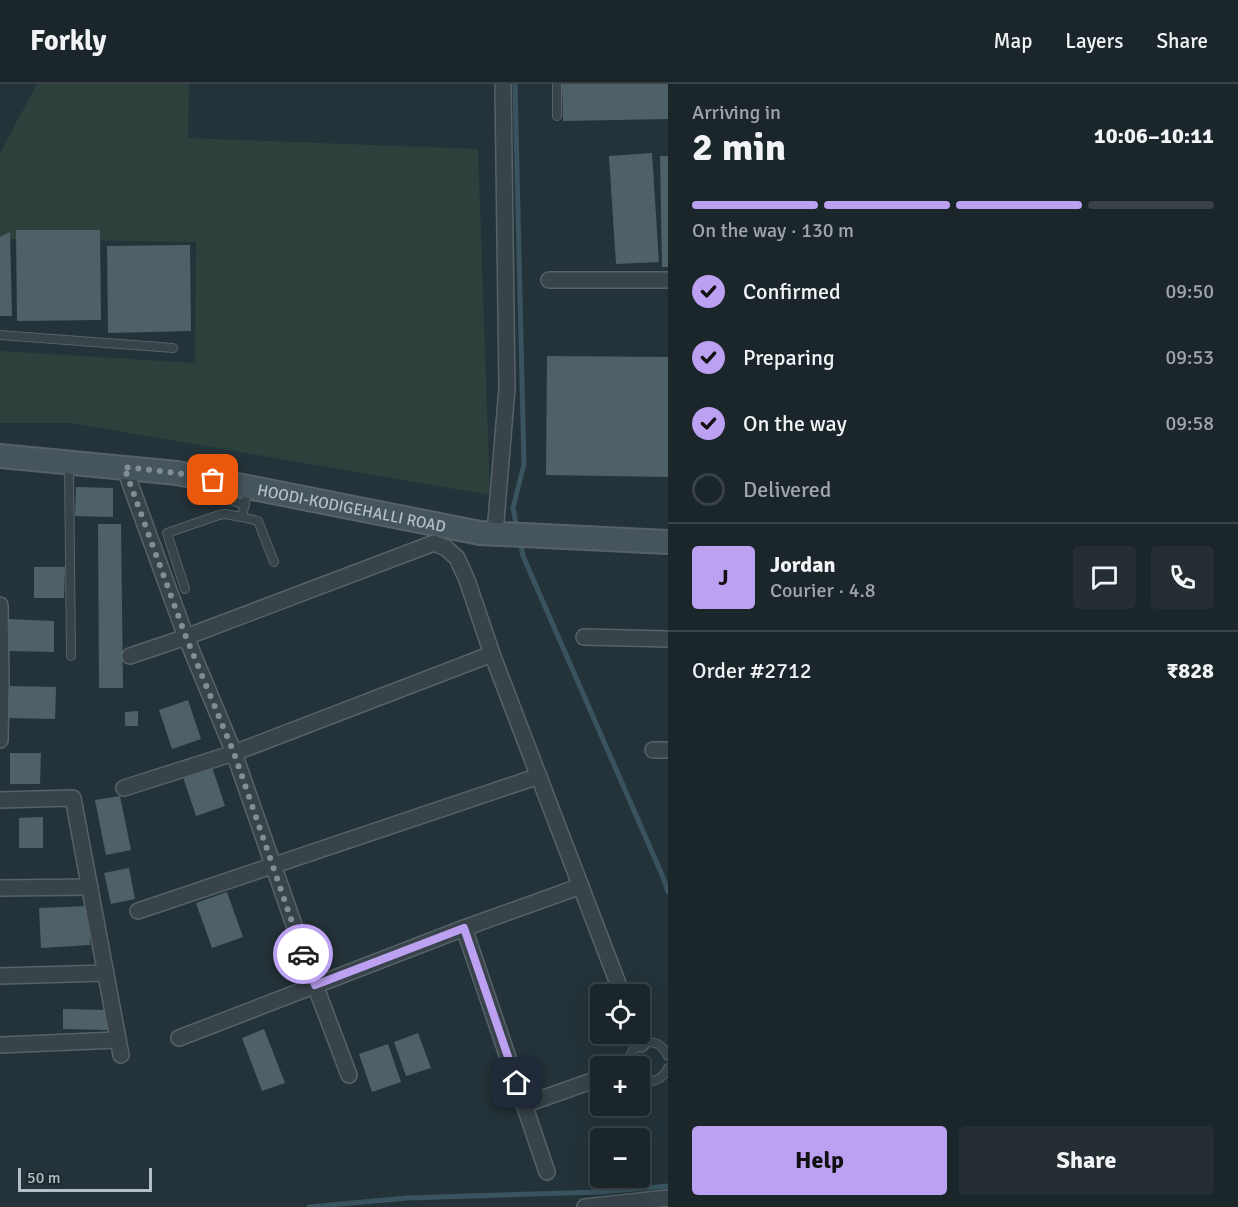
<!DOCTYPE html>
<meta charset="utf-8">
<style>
body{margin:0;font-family:Signika,sans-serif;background:#242e33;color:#f1f3f6;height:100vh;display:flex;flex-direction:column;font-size:22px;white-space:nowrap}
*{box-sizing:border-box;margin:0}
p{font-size:20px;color:#a0a5a9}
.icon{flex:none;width:33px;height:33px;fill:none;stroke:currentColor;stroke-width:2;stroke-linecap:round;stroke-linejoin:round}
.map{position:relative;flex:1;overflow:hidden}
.side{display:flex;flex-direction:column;background:#1b262b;width:570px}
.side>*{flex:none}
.tools{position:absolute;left:590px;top:900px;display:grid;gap:12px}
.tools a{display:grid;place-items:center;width:60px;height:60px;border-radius:6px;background:#1b262b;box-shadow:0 6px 24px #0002,0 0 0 2px #394347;font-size:30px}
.scale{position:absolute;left:18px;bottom:15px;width:134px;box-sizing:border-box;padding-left:6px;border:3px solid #b3bfc6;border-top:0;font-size:16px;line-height:21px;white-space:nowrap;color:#b3bfc6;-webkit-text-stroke:4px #1d292f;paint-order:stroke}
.pin{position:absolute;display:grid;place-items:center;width:51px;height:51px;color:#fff;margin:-26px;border-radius:12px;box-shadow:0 3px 9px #0006}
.courier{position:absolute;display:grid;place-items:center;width:60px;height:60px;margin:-30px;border:4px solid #bca0f2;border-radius:50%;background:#fff;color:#222;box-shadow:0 2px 8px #0007}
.headline em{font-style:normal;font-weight:800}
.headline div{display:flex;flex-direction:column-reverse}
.headline{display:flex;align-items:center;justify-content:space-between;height:102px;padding:0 24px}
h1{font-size:39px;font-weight:800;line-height:45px}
.bar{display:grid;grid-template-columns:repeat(4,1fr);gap:9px 6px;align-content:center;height:72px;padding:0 24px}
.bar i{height:8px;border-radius:4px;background:#394347}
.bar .on{background:#bca0f2}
.bar p{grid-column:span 4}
.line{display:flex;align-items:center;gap:15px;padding:0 24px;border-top:2px solid #394347}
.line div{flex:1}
.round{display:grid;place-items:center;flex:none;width:63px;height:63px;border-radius:6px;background:#242e33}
ol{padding:0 24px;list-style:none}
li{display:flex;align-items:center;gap:18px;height:66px}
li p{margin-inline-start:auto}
li .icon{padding:6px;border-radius:50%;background:#bca0f2;color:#111;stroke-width:4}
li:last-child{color:#a0a5a9}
li i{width:33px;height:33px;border:3px solid #394347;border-radius:50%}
.cta{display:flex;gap:12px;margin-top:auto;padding:12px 24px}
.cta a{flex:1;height:69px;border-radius:6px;background:#bca0f2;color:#111;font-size:24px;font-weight:800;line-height:69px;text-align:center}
.cta a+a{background:#242e33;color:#f1f3f6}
header{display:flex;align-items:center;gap:36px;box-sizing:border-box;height:84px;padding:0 30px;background:#1b262b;border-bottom:2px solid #394347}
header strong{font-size:28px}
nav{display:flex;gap:33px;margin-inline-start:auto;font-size:21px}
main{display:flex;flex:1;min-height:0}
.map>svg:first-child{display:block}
.green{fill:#2c413b}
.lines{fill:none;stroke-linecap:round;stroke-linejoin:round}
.stream{stroke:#39545f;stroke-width:5}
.building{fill:#4f6168}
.lane-casing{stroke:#566268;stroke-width:10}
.street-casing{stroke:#566268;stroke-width:18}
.secondary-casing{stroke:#566268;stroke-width:26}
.lane{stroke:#38444a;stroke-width:8}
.street{stroke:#38444a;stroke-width:15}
.secondary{stroke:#46555c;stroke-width:22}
.done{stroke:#818e95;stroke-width:6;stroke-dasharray:0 10.8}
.route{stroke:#bca0f2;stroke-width:8}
.labels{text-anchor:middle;stroke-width:5;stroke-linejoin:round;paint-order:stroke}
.street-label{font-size:16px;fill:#b3bfc6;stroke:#1d292f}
</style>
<header>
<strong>Forkly</strong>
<nav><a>Map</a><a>Layers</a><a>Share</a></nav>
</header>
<main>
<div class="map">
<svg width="668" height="1123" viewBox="0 0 668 1123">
<rect width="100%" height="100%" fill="#243339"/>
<path class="green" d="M37,0H189L188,54L478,65L490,411L71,339H0V267L195,279L196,158L0,155V69Z"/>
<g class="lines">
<g class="stream">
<path d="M515,0L524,380L513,424L517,444"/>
<path d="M520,456L523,472L663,793L668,808"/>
<path d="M309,1123L407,1114L600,1108L668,1102"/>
</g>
</g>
<g class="building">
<path d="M562,0H668V35L563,37Z"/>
<path d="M652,69L659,178L616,180L609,72Z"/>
<path d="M660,72H668V183H662Z"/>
<path d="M16,146H100L101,236L17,237Z"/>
<path d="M10,148L12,232H0V153Z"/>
<path d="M190,161L191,247L108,249L107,162Z"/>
<path d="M547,272L668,273V393L546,391Z"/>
<path d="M76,403L113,404V433L75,432Z"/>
<path d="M98,440H121L123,604H99Z"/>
<path d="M34,483H65L64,514H34Z"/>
<path d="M7,535L54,537V568L7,567Z"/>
<path d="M9,602L56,603L55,635L8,634Z"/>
<path d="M188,616L201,655L172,665L159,626Z"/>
<path d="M138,627V642H125V628Z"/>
<path d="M10,669H41L40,700H10Z"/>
<path d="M212,683L225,722L196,732L183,693Z"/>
<path d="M120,712L131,766L106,771L95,716Z"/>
<path d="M43,733V764H19V734Z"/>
<path d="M129,784L135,815L111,820L104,789Z"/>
<path d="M227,808L243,853L212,864L196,819Z"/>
<path d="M89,822L90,861L41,864L39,824Z"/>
<path d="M63,925L107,926V946L63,945Z"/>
<path d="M264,945L285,999L262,1007L242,954Z"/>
<path d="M418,949L431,984L406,992L394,958Z"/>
<path d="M388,960L401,998L372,1008L359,970Z"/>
</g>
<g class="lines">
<defs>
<g id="lane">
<path d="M557,0V32"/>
<path d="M0,251L173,264"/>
<path d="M69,380L71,572"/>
<path d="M248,404L242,433L258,437L274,478"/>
<path d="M233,417L245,421"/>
<path d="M185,505L167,449L219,431L225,430L242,433"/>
<path d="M630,982C626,957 658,948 668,972"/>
<path d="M639,995C651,1000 663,996 668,984"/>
</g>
<g id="street">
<path d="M549,196H668"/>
<path d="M124,383L186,553L234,669L315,901L349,991"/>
<path d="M495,449L507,304L503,0"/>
<path d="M0,521L1,597L0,656"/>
<path d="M584,553L668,555"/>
<path d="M130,572L186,553L434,459L446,464L457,474L467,496L492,570L622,910"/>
<path d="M653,666H668"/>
<path d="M124,704L234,669L492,570"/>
<path d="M0,716L73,714L121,971"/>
<path d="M0,804L90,803"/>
<path d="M138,827L539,692"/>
<path d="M464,844L547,1088"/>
<path d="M0,892L106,889"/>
<path d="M637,950L641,960"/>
<path d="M179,954L464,844L581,802"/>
<path d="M0,961L117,956"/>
<path d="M524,1021L600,994"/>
<path d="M585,1123L668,1114"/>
</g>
<g id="secondary">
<path id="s1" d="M0,372L177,389L480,449L668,458"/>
</g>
</defs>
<use href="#lane" class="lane-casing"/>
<use href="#street" class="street-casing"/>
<use href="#secondary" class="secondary-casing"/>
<use href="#lane" class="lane"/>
<use href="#street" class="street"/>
<use href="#secondary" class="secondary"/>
</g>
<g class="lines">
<path class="done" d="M213,396L177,389L124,383L186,553L234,669L303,870"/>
<path class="route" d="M303,870L315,901L464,844L517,999"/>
</g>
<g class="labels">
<g class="street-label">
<text dy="6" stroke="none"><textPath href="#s1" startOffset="356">HOODI-KODIGEHALLI ROAD</textPath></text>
</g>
</g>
</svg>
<div class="tools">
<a><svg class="icon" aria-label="locate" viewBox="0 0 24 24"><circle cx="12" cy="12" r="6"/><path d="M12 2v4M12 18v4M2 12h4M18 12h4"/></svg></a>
<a>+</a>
<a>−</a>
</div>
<div class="scale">50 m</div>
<div class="pin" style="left:213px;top:396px;background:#ea580c"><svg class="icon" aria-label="bag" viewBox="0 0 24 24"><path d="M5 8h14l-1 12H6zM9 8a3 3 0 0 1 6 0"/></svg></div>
<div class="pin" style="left:517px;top:999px;background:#1f2937"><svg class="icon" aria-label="home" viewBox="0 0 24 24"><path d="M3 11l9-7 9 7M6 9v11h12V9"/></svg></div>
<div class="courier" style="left:303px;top:870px"><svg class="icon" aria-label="car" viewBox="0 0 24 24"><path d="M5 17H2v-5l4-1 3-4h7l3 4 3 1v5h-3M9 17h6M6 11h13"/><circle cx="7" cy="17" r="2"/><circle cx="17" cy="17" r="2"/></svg></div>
</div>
<section class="side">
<div class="headline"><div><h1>2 min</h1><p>Arriving in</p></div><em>10:06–10:11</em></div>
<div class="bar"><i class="on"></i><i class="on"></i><i class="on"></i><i></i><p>On the way · 130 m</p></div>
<ol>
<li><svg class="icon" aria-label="check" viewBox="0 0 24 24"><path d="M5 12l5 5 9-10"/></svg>Confirmed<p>09:50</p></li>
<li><svg class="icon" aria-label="check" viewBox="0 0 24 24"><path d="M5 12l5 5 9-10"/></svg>Preparing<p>09:53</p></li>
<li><svg class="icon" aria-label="check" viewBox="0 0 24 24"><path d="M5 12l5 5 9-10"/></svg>On the way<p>09:58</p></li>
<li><i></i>Delivered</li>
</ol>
<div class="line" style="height:108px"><b class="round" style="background:#bca0f2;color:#111">J</b><div><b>Jordan</b><p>Courier · 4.8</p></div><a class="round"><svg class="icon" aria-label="chat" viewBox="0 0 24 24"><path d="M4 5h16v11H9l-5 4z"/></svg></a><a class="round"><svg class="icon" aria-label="phone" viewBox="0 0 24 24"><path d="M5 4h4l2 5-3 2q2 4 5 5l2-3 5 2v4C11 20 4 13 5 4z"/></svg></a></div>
<div class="line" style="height:78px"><div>Order #2712</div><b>₹828</b></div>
<div class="cta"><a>Help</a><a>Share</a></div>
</section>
</main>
